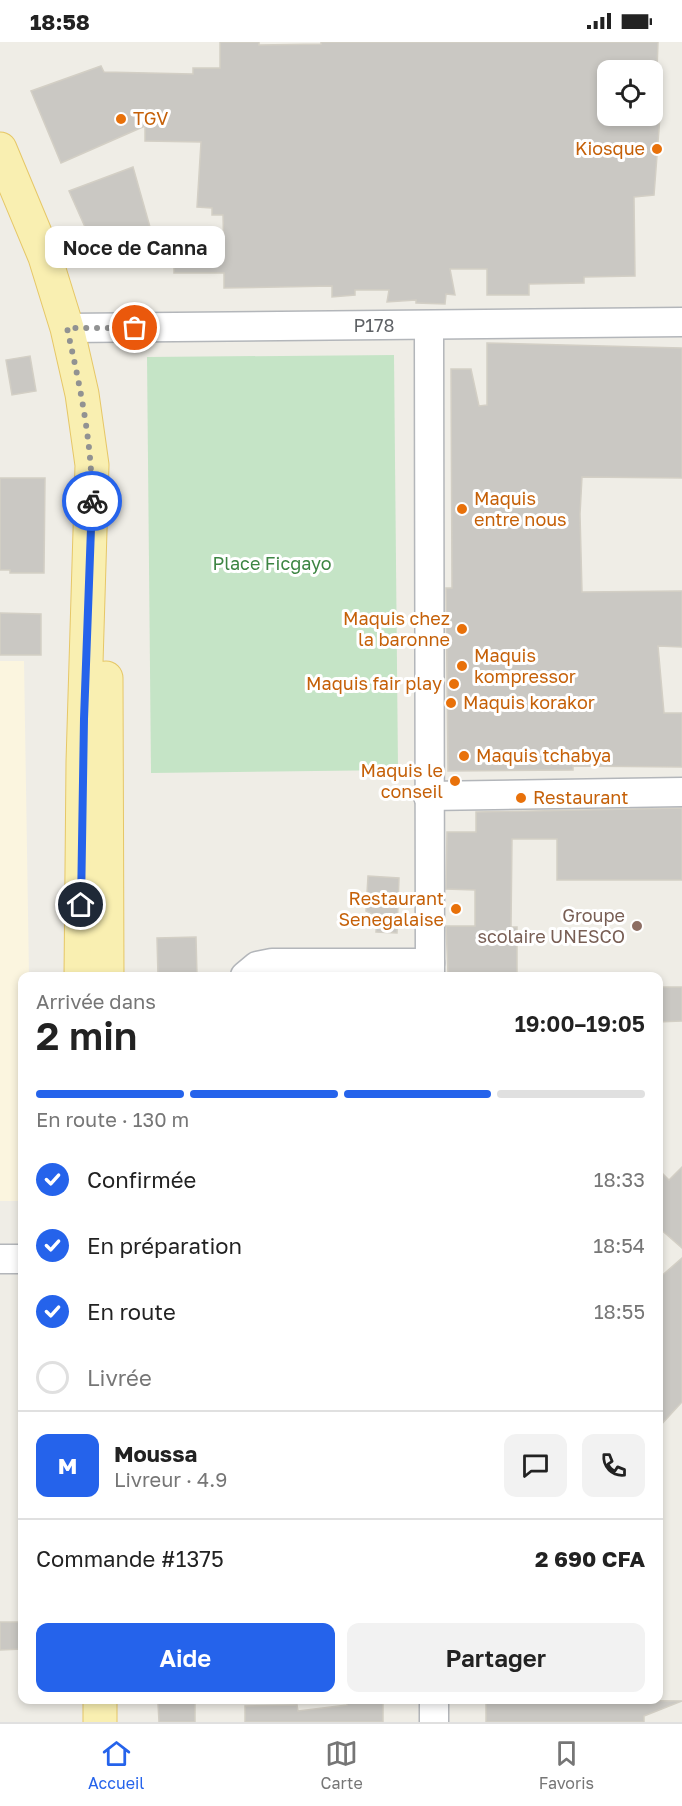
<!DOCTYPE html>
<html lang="fr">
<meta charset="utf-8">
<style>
body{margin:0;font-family:"Golos Text",sans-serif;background:#f2f2f2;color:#222;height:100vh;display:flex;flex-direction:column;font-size:22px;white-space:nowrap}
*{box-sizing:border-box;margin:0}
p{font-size:20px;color:#767676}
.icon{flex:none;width:33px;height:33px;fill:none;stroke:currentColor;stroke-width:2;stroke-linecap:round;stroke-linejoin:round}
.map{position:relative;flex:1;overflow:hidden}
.sheet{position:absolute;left:18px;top:930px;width:645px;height:732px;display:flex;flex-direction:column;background:#fff;border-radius:12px;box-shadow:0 3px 9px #0003}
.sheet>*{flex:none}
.tools{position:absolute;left:597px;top:18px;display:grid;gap:12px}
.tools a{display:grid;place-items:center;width:66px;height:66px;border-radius:12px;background:#fff;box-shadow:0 3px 9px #0003;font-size:30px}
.pin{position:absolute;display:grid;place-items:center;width:51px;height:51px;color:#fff;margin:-26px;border:3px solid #fff;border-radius:50%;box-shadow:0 2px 6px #0007}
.courier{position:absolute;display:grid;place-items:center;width:60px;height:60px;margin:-30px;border:4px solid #2563eb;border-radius:50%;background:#fff;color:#222;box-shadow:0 2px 8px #0007}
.bubble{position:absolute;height:42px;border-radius:12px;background:#fff;box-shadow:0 3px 9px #0003;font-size:20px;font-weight:600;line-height:42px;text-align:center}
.head em{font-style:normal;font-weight:600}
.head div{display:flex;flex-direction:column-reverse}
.head{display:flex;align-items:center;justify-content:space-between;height:102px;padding:0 18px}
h1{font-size:39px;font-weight:600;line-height:45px}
.bar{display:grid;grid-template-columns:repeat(4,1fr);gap:9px 6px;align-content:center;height:72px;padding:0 18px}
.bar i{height:8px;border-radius:4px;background:#e0e0e0}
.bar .current{background:#2563eb}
.bar p{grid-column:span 4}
.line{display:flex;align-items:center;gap:15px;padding:0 18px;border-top:2px solid #e0e0e0}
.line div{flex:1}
.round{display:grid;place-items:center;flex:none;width:63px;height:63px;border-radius:12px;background:#f2f2f2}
ol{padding:0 18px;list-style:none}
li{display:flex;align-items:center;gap:18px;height:66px}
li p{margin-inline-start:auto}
li .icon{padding:6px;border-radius:50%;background:#2563eb;color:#fff;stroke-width:4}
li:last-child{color:#767676}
li i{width:33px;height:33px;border:3px solid #e0e0e0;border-radius:50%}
.primary-button{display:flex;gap:12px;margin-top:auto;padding:12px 18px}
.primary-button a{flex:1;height:69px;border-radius:12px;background:#2563eb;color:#fff;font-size:24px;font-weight:600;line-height:69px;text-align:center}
.primary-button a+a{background:#f2f2f2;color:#222}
.status{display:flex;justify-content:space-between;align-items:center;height:42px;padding:0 30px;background:#fff;direction:ltr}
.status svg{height:16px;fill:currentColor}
.menu{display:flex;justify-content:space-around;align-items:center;height:84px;border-top:2px solid #e0e0e0;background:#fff;font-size:16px;color:#767676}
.menu a{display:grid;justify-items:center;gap:3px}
.menu .current{color:#2563eb}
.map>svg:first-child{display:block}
.commercial{fill:#fbf5df}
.green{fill:#c5e4c6}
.building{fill:#cac8c3;stroke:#d3cfc5;stroke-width:1.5}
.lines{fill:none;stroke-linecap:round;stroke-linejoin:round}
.minor-casing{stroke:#b3b6ba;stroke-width:31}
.major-casing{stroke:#e6c767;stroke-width:35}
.minor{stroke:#fff;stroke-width:28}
.major{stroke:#f9efb1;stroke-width:33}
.done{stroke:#919292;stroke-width:6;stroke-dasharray:0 10.8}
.route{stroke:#2563eb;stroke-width:8}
.food-dot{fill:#e8710a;stroke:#fff;stroke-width:2}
.education-dot{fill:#8d6e63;stroke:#fff;stroke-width:2}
.labels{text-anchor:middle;stroke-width:6;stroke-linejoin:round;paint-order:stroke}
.food-label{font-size:18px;fill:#c56008;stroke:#fff;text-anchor:start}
.street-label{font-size:18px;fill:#5e6165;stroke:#fff}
.park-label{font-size:18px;fill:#3d8543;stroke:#fff}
.education-label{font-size:18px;fill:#785e54;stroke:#fff;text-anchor:end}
</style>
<div class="status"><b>18:58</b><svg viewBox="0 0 49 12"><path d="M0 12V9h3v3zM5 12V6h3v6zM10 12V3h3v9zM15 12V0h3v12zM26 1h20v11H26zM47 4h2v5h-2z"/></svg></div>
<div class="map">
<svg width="682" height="1680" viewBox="0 0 682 1680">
<rect width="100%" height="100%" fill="#efede6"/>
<path class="commercial" d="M0,619H24L29,934H22V1159H0Z"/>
<path class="green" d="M394,313L398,728L151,731L147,315Z"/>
<g class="building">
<path d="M220,0H259V3L321,2V0H658L657,28H608V74H660L654,153L634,155L635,234L584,235V241L529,242V253H487V227H450L455,253L446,252L445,262L416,261V258L387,260L389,248H355V253L332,255V244L224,246V231H174V215H224L223,173H212V166L197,165L201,100L145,99V84L61,121L31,49L101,24L104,30L193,32V26H220Z"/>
<path d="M133,125L154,199L101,221L69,149Z"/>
<path d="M487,301L682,306V436L582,435L580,472L582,550L682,549V605L658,604L664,671H682V725L573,724V728L448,729L446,546H452L451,327H471L479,364L487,363Z"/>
<path d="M30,314L36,349L12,353L6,318Z"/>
<path d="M0,436H45L44,531H10V528H0Z"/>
<path d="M0,571L41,572V613H0Z"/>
<path d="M682,766V838H557V797H512L511,885H517V934H474V931H448L446,884H475V848L446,847L447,790H476V770Z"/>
<path d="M368,834L399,836L397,891L376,890L377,874L366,869Z"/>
<path d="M196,895L197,934H158L157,896Z"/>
<path d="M658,945H682V979L658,980Z"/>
<path d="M682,1125V1206L658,1185V1127L669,1138Z"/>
<path d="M682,1216V1360L658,1386V1237Z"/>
<path d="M0,1580H22V1607L0,1608Z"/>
<path d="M348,1658H383V1680H245V1664L297,1663L298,1669L347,1663Z"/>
<path d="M606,1658L682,1659L644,1674V1680H486V1660L606,1661Z"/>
<path d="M195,1660V1680H159L158,1661Z"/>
</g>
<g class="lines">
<defs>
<g id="minor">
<path d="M429,284L430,934"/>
<path d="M67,286L682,280"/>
<path d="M428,754L682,750"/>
<path d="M245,934L257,924L272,921H430"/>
<path d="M0,1217H22"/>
<path d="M434,1680V1658"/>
</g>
<g id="major">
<path d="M0,107L45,215L67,286L82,352L92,423L83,720L81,934"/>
<path d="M106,636L107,934"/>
<path d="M100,1680V1658"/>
</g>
</defs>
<use href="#minor" class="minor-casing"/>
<use href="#major" class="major-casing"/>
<use href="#minor" class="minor"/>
<use href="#major" class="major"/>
</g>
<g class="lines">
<path class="done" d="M92,459C92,400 80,344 67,286H135"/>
<path class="route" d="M81,863L84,677L92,459"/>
</g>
<g class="food-dot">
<circle cx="121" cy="77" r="6"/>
<circle cx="657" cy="107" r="6"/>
<circle cx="462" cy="467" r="6"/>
<circle cx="462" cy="587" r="6"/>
<circle cx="462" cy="624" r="6"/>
<circle cx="454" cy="642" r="6"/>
<circle cx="451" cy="661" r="6"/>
<circle cx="464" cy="714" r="6"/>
<circle cx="455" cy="739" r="6"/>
<circle cx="521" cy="756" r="6"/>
<circle cx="456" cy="867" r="6"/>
</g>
<circle class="education-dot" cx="637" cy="884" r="6"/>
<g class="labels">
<g class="food-label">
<text x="133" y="83">TGV</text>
<text x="645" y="113" text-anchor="end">Kiosque</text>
<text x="474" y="463">Maquis<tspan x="474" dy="21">entre nous</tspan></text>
<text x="450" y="583" text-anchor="end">Maquis chez<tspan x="450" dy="21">la baronne</tspan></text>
<text x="474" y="620">Maquis<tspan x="474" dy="21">kompressor</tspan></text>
<text x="442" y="648" text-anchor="end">Maquis fair play</text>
<text x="463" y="667">Maquis korakor</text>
<text x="476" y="720">Maquis tchabya</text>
<text x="443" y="735" text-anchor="end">Maquis le<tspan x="443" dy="21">conseil</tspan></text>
<text x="533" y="762">Restaurant</text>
<text x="444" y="863" text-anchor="end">Restaurant<tspan x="444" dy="21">Senegalaise</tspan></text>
</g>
<g class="street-label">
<text x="374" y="290">P178</text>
</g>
<g class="park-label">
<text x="272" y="528">Place Ficgayo</text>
</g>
<g class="education-label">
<text x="625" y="880">Groupe<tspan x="625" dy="21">scolaire UNESCO</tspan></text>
</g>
</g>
</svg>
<div class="tools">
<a><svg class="icon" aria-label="locate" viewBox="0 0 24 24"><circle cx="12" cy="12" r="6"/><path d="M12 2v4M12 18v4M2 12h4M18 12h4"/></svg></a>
</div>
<div class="pin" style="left:135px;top:286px;background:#ea580c"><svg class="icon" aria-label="bag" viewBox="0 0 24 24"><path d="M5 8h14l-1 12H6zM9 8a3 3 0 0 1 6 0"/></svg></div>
<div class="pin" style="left:81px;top:863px;background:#1f2937"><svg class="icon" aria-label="home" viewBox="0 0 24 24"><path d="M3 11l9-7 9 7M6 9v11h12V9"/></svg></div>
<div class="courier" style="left:92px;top:459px"><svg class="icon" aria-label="bike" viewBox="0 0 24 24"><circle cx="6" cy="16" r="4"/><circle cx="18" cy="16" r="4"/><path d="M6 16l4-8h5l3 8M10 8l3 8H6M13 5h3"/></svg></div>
<div class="bubble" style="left:45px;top:184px;width:180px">Noce de Canna</div>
<section class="sheet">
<div class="head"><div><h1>2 min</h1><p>Arrivée dans</p></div><em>19:00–19:05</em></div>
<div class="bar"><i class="current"></i><i class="current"></i><i class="current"></i><i></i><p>En route · 130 m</p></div>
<ol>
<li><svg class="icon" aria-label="check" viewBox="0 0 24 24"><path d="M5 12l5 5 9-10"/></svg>Confirmée<p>18:33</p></li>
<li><svg class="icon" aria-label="check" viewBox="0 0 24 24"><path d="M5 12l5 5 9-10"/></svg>En préparation<p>18:54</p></li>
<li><svg class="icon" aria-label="check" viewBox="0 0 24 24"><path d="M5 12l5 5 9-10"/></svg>En route<p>18:55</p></li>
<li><i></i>Livrée</li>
</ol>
<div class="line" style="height:108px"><b class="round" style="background:#2563eb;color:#fff">M</b><div><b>Moussa</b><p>Livreur · 4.9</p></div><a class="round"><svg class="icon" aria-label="chat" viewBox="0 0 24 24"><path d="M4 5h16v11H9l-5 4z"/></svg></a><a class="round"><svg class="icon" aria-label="phone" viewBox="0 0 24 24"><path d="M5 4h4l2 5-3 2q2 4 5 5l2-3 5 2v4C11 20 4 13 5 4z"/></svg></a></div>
<div class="line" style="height:78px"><div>Commande #1375</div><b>2 690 CFA</b></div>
<div class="primary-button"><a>Aide</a><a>Partager</a></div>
</section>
</div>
<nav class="menu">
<a class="current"><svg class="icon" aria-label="home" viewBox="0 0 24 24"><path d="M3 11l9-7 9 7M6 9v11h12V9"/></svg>Accueil</a>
<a><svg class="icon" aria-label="map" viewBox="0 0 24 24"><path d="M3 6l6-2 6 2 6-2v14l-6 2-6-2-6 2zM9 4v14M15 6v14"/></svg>Carte</a>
<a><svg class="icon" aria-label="saved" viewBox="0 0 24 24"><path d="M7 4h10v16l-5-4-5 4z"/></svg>Favoris</a>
</nav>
